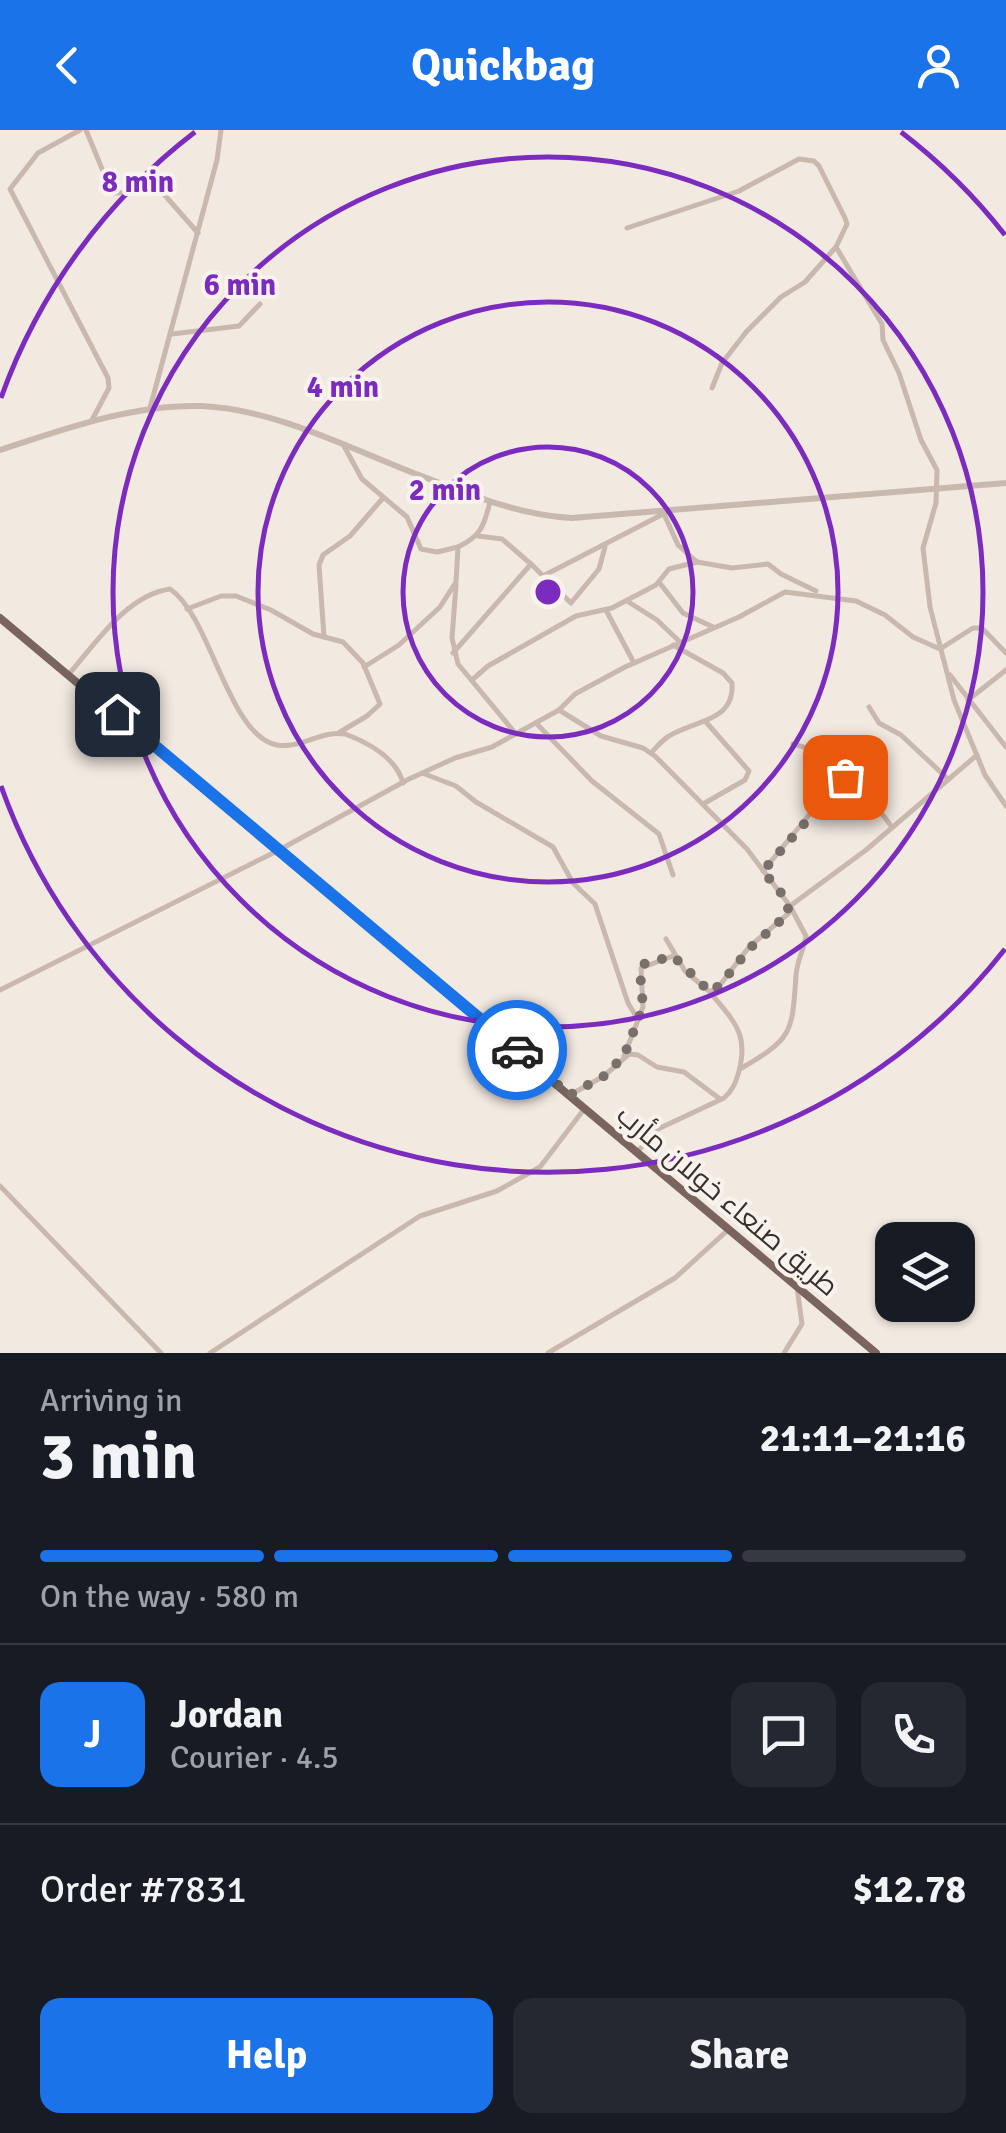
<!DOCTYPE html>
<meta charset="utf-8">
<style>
body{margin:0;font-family:Signika,Cairo,sans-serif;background:#242831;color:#f1f3f6;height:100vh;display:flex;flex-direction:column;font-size:38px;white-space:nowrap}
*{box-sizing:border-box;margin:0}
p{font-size:32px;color:#9ea1a6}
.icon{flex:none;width:55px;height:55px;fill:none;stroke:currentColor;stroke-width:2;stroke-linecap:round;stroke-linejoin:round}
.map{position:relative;height:1223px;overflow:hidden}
.details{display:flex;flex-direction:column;background:#171b24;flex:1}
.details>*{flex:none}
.controls{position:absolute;left:875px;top:1092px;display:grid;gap:20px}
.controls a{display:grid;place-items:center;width:100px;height:100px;border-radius:20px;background:#171b24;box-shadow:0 2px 8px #0004;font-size:50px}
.pin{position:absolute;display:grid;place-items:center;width:85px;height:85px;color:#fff;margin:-42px;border-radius:20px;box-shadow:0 5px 15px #0006}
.courier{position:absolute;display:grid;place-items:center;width:100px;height:100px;margin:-50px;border:8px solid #1a73e8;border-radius:50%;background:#fff;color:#222;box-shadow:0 2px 12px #0007}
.overview em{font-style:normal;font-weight:700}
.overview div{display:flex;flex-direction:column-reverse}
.overview{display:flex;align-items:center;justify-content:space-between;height:170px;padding:0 40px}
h1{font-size:65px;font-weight:700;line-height:75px}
.bar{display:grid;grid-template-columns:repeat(4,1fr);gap:15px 10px;align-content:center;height:120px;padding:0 40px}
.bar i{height:12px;border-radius:8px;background:#363941}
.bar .on{background:#1a73e8}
.bar p{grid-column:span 4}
.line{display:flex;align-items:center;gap:25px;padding:0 40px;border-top:2px solid #363941}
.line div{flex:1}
.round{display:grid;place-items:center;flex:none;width:105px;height:105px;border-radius:20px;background:#242831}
.cta{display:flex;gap:20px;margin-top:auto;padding:20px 40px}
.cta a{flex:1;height:115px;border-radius:20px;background:#1a73e8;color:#fff;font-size:40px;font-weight:700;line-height:115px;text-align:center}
.cta a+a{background:#242831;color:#f1f3f6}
header{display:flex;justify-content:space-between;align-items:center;height:130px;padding:0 40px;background:#1a73e8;color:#fff;font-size:45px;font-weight:700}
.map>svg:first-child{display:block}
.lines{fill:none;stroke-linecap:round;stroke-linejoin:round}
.minor{stroke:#c9b8ae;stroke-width:5}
.tertiary{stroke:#c9b8ae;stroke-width:6}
.primary{stroke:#79655e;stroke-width:8}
.done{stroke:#7a706b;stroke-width:10;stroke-dasharray:0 18}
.route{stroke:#1a73e8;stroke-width:12}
.ring{fill:none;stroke:#7b2cbf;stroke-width:5}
.labels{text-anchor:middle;stroke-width:8;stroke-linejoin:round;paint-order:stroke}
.street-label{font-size:28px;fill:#392f2b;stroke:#f9f3ee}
.centre{fill:#7b2cbf;stroke:#f9f3ee;stroke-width:5}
.ring-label{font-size:30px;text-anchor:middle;font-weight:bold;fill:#7b2cbf;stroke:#f9f3ee;stroke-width:8;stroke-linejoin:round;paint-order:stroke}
</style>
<header><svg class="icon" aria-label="back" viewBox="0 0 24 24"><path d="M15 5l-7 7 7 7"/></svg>Quickbag<svg class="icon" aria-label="person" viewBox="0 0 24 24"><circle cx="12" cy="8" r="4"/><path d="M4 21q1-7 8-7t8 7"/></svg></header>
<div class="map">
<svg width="1006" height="1223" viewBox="0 0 1006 1223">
<rect width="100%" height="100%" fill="#f2e9e1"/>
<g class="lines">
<g class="minor">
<path d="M80,0L38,23L10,59L108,248L109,258L92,290"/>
<path d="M86,0L112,63L162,62L198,103"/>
<path d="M627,98L739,61L799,29L814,31L819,36L845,88L847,94L836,117L805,152L781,167L747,201L722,233L712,258"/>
<path d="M836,117L882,194L883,210L899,243L921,310L937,340L936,373L923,418L930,477L954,570L985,645L1006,676"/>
<path d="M172,204L239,196L260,174"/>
<path d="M150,278L217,30L221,0"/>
<path d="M344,316L362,349L407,387L421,419L437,422L458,417"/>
<path d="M664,384L678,415L697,432"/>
<path d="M531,434L571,473L599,439L605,417"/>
<path d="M543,446L669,381"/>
<path d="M659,452L683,483L713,497"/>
<path d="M456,455L452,508L458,534L516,604"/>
<path d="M627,471L657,490L680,512"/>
<path d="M187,479L221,466H236L271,480L313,504L343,512L363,533L380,574L367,586L340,602"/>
<path d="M606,480L634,533"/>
<path d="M324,507L319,435L323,425L350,406L383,368"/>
<path d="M453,523L531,434L502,409L478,406"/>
<path d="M364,537L399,515L440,477L456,452L458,417C481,406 484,396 490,372"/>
<path d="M69,544C96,513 127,465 170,459C211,486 228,606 277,615C301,619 322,600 345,604C369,613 396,627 403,653"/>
<path d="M950,545L1006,617"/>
<path d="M472,550L488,536L576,486L612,478L656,455L669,439L697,432L732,438L768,434L781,444L816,461"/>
<path d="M968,570L1006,540"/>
<path d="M869,577L879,593L901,605L948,649"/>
<path d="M559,580L575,564L625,537L739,487L785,462L856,471L885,485L913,507L940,519L973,498H982L1006,523"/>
<path d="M536,593L592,651L659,704L673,745"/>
<path d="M793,614C832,622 869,666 892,697"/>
<path d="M651,623C657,617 662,610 669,606C694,590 735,592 732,553L723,543L673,515"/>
<path d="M422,643L456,656L476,672L553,717L573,753L595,774L628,873L637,888"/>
<path d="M703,674L745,650L749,641L706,592"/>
<path d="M763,741L814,679L845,647"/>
<path d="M666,809L685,841L710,862"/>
<path d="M0,860L279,720L409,649L455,628L492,617L559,580L601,606L643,618L655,626L747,719L790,776L789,783L749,817L720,855L710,862C733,891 749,902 739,941C736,952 733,960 724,968L658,999L637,1022"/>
<path d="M624,926L643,877L641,838L673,826"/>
<path d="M740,939C793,908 792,904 796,845C797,831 804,819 806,806L790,776L866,720L977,625"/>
<path d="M570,965L604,946L629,924L638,925L657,937L684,942L720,969"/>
<path d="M0,1056L161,1223"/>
<path d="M210,1223L420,1086L497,1061L540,1037L585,978"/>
<path d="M548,1223L675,1148L729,1099"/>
<path d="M784,1223L802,1194L797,1157"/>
</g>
<path class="tertiary" d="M0,320C64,299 133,274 201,276C273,279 345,316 411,342C464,362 515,385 572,388L1006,353"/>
<path class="primary" d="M0,488L876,1223"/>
</g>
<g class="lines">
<path class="done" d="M517,920L570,965L604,946L624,926L643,877L640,842L644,834L673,826L710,862L720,855L750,818L789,783L786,769L763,741L845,647"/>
<path class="route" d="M117,584L517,920"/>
</g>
<g class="ring">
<circle cx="548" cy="462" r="145"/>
<circle cx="548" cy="462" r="290"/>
<circle cx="548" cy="462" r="435"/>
<path d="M1005 819A580 580 0 0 1 1 656M1 268A580 580 0 0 1 195 2M901 2A580 580 0 0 1 1005 105"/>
</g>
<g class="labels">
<g class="street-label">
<text transform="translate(728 1070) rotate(40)" y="10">طريق صنعاء خولان مأرب</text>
</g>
</g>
<circle cx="548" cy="462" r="15" class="centre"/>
<g class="ring-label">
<text x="138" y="62">8 min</text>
<text x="240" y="165">6 min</text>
<text x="343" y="267">4 min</text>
<text x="445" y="370">2 min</text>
</g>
</svg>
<div class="controls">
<a><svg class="icon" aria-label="layers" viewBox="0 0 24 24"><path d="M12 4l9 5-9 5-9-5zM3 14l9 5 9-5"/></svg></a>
</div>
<div class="pin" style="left:845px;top:647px;background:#ea580c"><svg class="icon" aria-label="bag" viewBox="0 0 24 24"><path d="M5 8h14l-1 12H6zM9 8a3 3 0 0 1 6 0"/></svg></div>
<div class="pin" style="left:117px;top:584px;background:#1f2937"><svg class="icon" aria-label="home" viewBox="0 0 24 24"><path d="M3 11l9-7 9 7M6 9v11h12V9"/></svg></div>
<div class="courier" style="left:517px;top:920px"><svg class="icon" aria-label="car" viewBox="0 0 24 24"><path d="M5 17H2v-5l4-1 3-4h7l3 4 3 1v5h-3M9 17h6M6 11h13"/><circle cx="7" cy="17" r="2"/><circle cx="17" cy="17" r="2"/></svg></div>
</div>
<section class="details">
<div class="overview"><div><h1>3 min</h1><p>Arriving in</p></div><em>21:11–21:16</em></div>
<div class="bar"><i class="on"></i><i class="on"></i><i class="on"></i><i></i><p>On the way · 580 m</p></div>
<div class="line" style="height:180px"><b class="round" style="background:#1a73e8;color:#fff">J</b><div><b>Jordan</b><p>Courier · 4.5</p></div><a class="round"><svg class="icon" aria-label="chat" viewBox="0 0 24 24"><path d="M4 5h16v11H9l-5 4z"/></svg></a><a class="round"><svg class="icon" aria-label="phone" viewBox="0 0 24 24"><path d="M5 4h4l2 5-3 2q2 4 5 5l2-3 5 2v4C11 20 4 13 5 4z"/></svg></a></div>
<div class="line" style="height:130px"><div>Order #7831</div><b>$12.78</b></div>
<div class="cta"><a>Help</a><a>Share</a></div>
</section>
